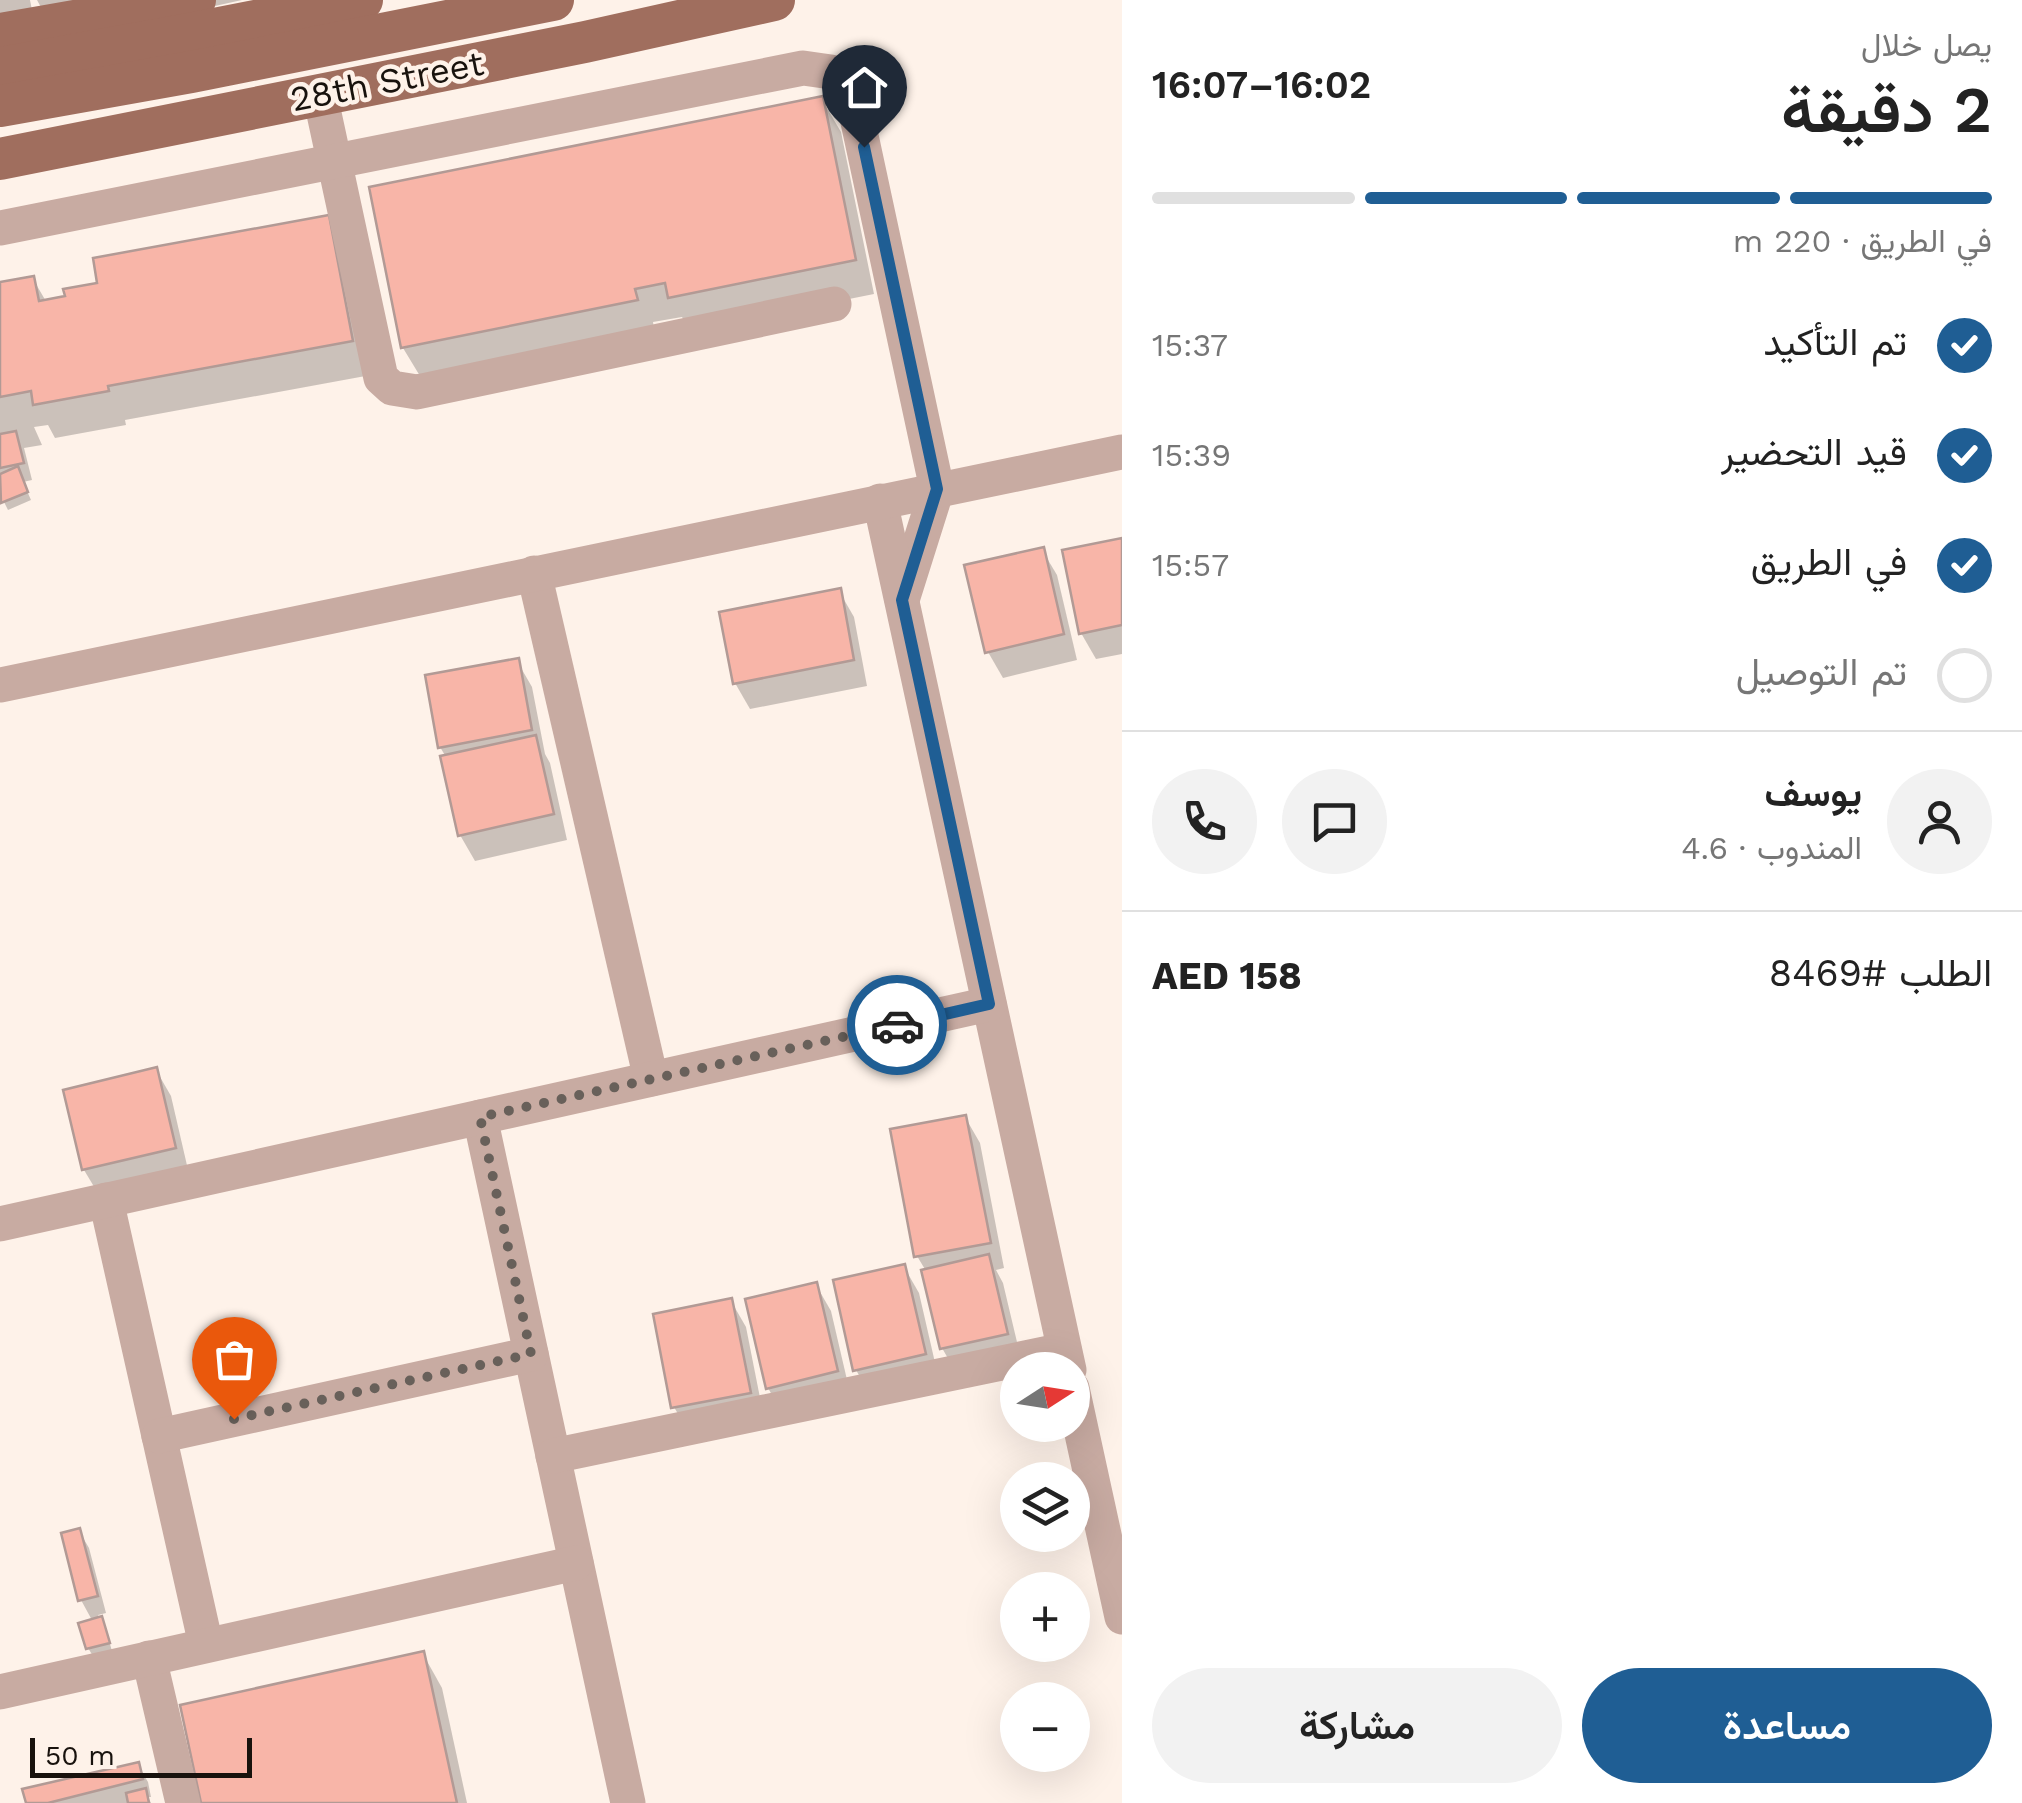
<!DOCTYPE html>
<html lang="ar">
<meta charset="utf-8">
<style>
body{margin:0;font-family:"Work Sans",Vazirmatn,sans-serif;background:#f2f2f2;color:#222;direction:rtl;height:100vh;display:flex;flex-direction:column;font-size:38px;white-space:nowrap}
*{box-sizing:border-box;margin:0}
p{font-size:32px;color:#767676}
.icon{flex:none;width:55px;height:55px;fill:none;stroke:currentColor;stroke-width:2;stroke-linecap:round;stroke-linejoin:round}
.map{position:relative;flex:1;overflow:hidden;direction:ltr}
.drawer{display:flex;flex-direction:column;background:#fff;width:900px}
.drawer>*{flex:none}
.needle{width:65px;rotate:78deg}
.fabs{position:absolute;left:1000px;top:1352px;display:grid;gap:20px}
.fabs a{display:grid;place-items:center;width:90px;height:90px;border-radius:50%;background:#fff;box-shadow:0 10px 40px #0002;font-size:50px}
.scale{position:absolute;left:30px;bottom:25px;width:222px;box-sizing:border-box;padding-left:10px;border:5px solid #18120d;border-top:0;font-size:28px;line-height:35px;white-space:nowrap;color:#18120d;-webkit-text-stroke:8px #fef2e9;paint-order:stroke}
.pin{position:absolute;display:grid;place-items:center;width:85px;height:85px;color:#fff;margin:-102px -42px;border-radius:50% 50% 50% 0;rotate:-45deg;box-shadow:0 0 10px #0007}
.pin .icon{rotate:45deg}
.courier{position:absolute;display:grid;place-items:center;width:100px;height:100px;margin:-50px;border:8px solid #1f5e94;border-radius:50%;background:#fff;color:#222;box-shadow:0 2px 12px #0007}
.headline em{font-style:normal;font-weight:600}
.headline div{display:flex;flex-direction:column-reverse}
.headline{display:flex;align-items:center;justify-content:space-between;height:170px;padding:0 30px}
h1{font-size:65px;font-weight:600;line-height:75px}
.bar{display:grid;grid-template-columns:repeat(4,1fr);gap:15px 10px;align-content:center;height:120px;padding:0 30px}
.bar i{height:12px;border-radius:8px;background:#e0e0e0}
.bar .selected{background:#1f5e94}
.bar p{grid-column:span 4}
.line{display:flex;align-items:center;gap:25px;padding:0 30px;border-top:2px solid #e0e0e0}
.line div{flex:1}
.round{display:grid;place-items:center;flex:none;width:105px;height:105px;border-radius:52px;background:#f2f2f2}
ol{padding:0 30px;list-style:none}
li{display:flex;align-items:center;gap:30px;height:110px}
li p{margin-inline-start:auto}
li .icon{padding:10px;border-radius:50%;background:#1f5e94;color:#fff;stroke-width:4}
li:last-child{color:#767676}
li i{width:55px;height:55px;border:5px solid #e0e0e0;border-radius:50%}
.button{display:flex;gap:20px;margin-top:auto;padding:20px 30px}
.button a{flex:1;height:115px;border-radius:60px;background:#1f5e94;color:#fff;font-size:40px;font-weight:600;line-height:115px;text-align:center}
.button a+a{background:#f2f2f2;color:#222}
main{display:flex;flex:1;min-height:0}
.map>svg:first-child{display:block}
.shadow{fill:#0003}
.building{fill:#f8b5a8;stroke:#b29a95;stroke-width:2.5}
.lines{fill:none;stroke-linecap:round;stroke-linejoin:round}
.minor{stroke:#c8aba2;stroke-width:35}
.major{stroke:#a06e5e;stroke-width:42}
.done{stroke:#68605a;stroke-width:10;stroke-dasharray:0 18}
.route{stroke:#1f5e94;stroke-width:12}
.labels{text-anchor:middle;stroke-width:9;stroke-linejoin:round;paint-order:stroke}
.street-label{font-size:35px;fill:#18120d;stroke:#fef2e9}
</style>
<main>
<section class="drawer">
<div class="headline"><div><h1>2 دقيقة</h1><p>يصل خلال</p></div><em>16:02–16:07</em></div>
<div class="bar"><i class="selected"></i><i class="selected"></i><i class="selected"></i><i></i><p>في الطريق · 220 m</p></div>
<ol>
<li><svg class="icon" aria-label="check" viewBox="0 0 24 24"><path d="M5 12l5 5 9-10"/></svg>تم التأكيد<p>15:37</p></li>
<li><svg class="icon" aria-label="check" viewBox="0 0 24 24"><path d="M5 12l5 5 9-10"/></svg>قيد التحضير<p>15:39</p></li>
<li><svg class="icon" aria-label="check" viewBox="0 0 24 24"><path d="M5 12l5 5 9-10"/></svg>في الطريق<p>15:57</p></li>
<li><i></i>تم التوصيل</li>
</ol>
<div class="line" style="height:180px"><a class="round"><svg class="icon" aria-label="person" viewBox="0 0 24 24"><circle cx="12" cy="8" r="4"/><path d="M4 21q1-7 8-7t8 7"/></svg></a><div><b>يوسف</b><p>المندوب · 4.6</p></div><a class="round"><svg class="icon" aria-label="chat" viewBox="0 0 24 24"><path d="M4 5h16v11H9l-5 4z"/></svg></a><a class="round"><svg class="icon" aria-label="phone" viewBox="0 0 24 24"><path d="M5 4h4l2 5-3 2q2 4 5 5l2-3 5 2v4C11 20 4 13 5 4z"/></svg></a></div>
<div class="line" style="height:130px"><div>الطلب #8469</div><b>AED 158</b></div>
<div class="button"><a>مساعدة</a><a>مشاركة</a></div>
</section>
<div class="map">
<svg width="1122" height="1803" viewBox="0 0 1122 1803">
<rect width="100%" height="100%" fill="#fef2e9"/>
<g class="shadow">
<path d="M0,0H30L34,20L0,27Z"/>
<path d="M37,0H166L57,37Z"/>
<path d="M181,0H242L188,12Z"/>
<path d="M821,98L841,132L874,294L690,331L682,317L653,322L655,334L423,381L403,348Z"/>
<path d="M328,218L371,375L125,420L126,425L55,438L48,425L34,427L42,445L24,448L32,480L23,482L31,500L8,510L0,494V285L33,279L47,303Z"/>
<path d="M1122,541V654L1096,659L1081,633Z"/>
<path d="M1042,550L1057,575L1077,660L1003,678L988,652Z"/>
<path d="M839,591L854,617L867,686L750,709L735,683Z"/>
<path d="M517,661L532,687L545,754L550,763L567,840L475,861L460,835L446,757L440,747Z"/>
<path d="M156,1070L171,1096L189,1174L99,1195L84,1170L66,1091Z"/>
<path d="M965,1117L980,1143L1004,1268L996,1270L1003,1283L1021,1359L957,1374L942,1348L926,1271L917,1256Z"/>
<path d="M904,1267L919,1293L939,1380L871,1396L856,1370Z"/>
<path d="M816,1285L831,1311L851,1397L783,1414L768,1388Z"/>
<path d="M731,1301L746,1327L764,1418L689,1433L674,1407Z"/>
<path d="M79,1531L89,1548L106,1613L98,1615L105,1627L112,1651L93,1656L88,1648L93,1622L81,1600Z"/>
<path d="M423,1654L442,1688L467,1803H204Z"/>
<path d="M138,1765L148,1782L151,1797H148L151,1803H28Z"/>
</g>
<g class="building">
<path d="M823,96L856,260L668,298L665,283L635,289L638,300L401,348L369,187Z"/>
<path d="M329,215L353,341L108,386L109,391L33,405L31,391L0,397V282L34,276L39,301L65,296L63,289L97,283L93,258Z"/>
<path d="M16,431L24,463L0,468V434Z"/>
<path d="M18,466L28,492L1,503L0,474Z"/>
<path d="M1122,538V625L1079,634L1062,550Z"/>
<path d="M1044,547L1064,634L985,653L964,565Z"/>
<path d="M841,588L854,660L733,684L719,612Z"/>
<path d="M519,658L532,730L438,748L425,675Z"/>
<path d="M536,735L554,814L458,836L440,756Z"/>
<path d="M157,1067L176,1148L82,1170L63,1090Z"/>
<path d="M966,1115L991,1243L914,1257L890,1129Z"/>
<path d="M989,1254L1008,1334L940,1349L921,1270Z"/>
<path d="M905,1264L926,1354L853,1371L833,1280Z"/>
<path d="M817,1282L838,1371L766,1389L745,1299Z"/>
<path d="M732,1298L751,1393L671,1408L653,1314Z"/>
<path d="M80,1528L98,1596L78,1601L61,1533Z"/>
<path d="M102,1616L110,1643L86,1649L78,1623Z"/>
<path d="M424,1651L457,1803H201L180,1705Z"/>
<path d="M139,1762L143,1779L48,1803H26L22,1789Z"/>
<path d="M146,1788L149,1803H128L126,1793Z"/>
</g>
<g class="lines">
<g class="minor">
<path d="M320,95L381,378L392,388L417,392L834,304"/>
<path d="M0,228L803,68L831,72L849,80L937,489L902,600"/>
<path d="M880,501L1069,1370"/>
<path d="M534,573L651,1079"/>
<path d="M0,685L1122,452"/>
<path d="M480,1117L628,1803"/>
<path d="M106,1200L206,1645"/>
<path d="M0,1224L989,1004"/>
<path d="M1072,1388L1122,1617"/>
<path d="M159,1436L531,1354"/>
<path d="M553,1456L1064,1350"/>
<path d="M149,1658L183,1803"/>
<path d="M0,1692L576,1563"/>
</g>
<g class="major">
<path d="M0,34L195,0"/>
<path d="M0,68L184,35L362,0"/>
<path d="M0,106L191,72L553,0"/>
<path d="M0,159L585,42L774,0"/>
</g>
</g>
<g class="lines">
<path class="done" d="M234,1419L531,1354L480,1117L897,1025"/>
<path class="route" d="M864,147L937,489L902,600L989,1004L897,1025"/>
</g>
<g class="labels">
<g class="street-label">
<text transform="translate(387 81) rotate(-11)" y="12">28th Street</text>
</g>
</g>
</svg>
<div class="fabs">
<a><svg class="needle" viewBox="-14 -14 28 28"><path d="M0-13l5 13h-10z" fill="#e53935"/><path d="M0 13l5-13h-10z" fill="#767676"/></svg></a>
<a><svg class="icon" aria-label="layers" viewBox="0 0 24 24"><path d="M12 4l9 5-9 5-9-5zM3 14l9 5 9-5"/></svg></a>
<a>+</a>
<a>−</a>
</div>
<div class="scale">50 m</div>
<div class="pin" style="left:234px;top:1419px;background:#ea580c"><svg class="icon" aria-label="bag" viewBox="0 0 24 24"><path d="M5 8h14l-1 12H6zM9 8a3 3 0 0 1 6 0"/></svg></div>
<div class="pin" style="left:864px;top:147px;background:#1f2937"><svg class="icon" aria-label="home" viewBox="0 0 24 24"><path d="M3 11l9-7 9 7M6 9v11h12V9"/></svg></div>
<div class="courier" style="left:897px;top:1025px"><svg class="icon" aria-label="car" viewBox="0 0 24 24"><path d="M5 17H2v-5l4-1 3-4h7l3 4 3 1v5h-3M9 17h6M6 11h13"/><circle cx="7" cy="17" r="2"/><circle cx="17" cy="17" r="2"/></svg></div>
</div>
</main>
